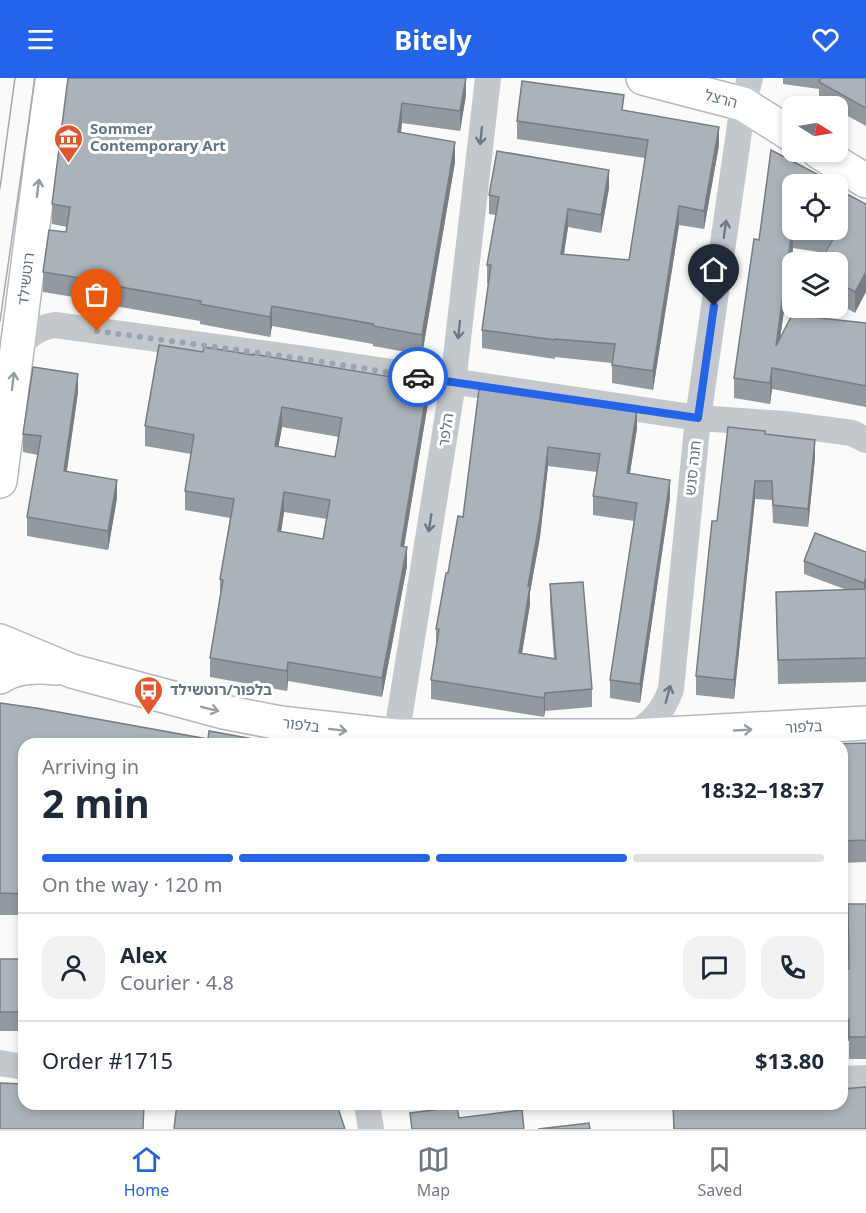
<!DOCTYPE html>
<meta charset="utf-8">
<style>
body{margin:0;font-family:"Noto Sans","Noto Sans Hebrew",sans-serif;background:#f2f2f3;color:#1f2937;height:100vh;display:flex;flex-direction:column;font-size:22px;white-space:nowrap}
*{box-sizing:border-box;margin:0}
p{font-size:20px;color:#747a83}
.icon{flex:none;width:33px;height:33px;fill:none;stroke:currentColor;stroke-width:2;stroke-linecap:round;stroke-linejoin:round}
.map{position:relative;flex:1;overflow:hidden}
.side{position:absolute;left:18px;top:660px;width:830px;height:372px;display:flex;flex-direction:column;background:#fff;border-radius:18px;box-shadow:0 3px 9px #0003}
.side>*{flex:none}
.needle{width:39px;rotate:101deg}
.tools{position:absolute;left:782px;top:18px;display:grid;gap:12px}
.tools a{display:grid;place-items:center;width:66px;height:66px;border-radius:12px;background:#fff;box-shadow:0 3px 9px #0003;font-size:30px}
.pin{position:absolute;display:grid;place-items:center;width:51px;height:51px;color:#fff;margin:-62px -26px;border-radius:50% 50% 50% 0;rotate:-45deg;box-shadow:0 0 6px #0007}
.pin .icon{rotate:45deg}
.courier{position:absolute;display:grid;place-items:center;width:60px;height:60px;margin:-30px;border:4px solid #2563eb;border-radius:50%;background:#fff;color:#222;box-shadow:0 2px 8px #0007}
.summary em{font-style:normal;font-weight:700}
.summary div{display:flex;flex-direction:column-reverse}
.summary{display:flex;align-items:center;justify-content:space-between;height:102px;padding:0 24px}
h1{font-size:39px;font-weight:700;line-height:45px}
.bar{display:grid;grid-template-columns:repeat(4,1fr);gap:9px 6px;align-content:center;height:72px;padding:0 24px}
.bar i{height:8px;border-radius:4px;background:#e0e1e3}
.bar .active{background:#2563eb}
.bar p{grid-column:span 4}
.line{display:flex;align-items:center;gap:15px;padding:0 24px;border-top:2px solid #e0e1e3}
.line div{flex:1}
.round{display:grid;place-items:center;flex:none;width:63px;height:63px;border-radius:18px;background:#f2f2f3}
header{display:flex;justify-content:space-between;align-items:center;height:78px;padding:0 24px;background:#2563eb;color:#fff;font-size:27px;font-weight:700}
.menu{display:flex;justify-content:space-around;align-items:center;height:84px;border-top:2px solid #e0e1e3;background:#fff;font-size:16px;color:#747a83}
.menu a{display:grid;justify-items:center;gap:3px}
.menu .active{color:#2563eb}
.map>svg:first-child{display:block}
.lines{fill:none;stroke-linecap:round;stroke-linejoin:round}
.secondary-casing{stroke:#b3babf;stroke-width:36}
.street{stroke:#c3c8cc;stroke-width:26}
.secondary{stroke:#fff;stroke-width:33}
.tram{stroke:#a2aab0;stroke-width:1.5}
.wall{fill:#929a9f;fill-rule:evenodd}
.shaded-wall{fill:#777d82}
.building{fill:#aab3b9;stroke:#777d82;stroke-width:1.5;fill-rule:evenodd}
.oneway{stroke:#6a7a87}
.oneway2{stroke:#939fa8}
.done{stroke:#99a4ac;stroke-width:6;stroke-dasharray:0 10.8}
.route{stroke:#2563eb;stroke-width:8}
.labels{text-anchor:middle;stroke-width:6;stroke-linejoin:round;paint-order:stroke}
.street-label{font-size:15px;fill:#657683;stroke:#fff}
.poi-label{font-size:15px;font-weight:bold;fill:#657683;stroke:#fff;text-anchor:start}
</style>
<header><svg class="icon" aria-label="menu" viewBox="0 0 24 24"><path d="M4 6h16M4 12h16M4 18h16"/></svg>Bitely<svg class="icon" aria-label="heart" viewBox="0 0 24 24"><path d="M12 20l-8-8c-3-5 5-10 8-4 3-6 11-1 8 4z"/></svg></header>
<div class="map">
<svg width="866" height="1051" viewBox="0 0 866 1051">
<rect width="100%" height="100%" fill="#fafaf8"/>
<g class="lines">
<defs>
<g id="secondary">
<path d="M643,0L743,26L792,57"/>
<path d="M819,74L866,103"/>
<path d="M0,403L52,0"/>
<path d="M0,563L72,593L224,634L280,645L396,658H631L866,645"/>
<path d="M0,599C15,588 38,588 56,590"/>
</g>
</defs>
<use href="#secondary" class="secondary-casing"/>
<g class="street">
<path d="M17,271C28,257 37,250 55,247L304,281L698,340L785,346L852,355L866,362"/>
<path d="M631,658C651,646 663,634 671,611L698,340L743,26L750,0"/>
<path d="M395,666L453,305L488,0"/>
<path d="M0,985L24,989"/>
<path d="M842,1001L866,1000"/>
<path d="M367,1026L371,1051"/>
</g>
<use href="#secondary" class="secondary"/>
<g class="tram">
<path d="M0,110L15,0"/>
<path d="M0,243L35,0"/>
</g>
</g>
<g class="wall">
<path d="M68,0L466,17L460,53L402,45L401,55L455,84L422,277L373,268V266L272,248L270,259L200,246V243L98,225V223L43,214V194L66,154L67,149L52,146V126Z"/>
<path d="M783,0H866V48L837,32V28H830L819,22V11L783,6Z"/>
<path d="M624,32L719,67L704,151L679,147L653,312L612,305V285L555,279V281L482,270V252L488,206L487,205V187L496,137L489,136V117L609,110L601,155L568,149L564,176L629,182L645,80L517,61V43Z"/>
<path d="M792,106V152H837L841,112L866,126L855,235L837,225V184L825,175L793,170L780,260L866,245V329L772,311L770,326L734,320V300L759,162Z"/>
<path d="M159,267L428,325L404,468L407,488L382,619L288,603L287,613L210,599V580L220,521V501L230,440L185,432V413L191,376L145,368V348ZM282,349L339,359L335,379L278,369ZM284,434L327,441L323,461L281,454Z"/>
<path d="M479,311L637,350L630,395L670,420L640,625L610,620V602L634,443L593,437V418L597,394L548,388L540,459L530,514V526L522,575L554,581L550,525V506L592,611V629L545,633L544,639L431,621V602L436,569V551L448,495L463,439Z"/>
<path d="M78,314L67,393L117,420L108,472L27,458V439L38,377L23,374V356Z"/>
<path d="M765,357L815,380L808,449L773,445L772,422L755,421L734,621L696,617V598L717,443Z"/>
<path d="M866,474V604L778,606L776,514L847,512L804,496V483Z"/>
<path d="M0,625L208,661L24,666V837H0Z"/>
<path d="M866,665V784L842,785V666Z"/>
<path d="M866,826V981H849V963H842V891H849Z"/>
<rect x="0" y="881" width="24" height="72"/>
<path d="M673,1026L866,1051H673Z"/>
</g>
<g class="shaded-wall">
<path d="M466,0V17L460,53V33Z"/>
<path d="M402,25V45L398,74V54Z"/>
<path d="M719,49V67L704,151V133Z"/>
<path d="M455,64V84L422,277V257Z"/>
<path d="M609,92V110L601,155V137Z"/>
<path d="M679,128V147L653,312V293Z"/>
<path d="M568,131V149L561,194V176Z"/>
<path d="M793,152V170L776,289V268Z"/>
<path d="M866,194V214L855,235V214Z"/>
<path d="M272,228V248L270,259V239Z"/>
<path d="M772,290V311L770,326V305Z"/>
<path d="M78,296V314L64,411V393Z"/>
<path d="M428,305V325L401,487V468Z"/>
<path d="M282,329V349L275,388V368Z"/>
<path d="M637,331V350L627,413V395Z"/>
<path d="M815,362V380L808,449V431Z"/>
<path d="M548,369V388L540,459L530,514V526L519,594V575Z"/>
<path d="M117,402V420L108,472V453Z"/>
<path d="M670,402V420L640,625V606Z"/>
<path d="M755,403V421L734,621V602Z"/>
<path d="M284,414V434L278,473V453Z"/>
<path d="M407,469V488L382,619V600Z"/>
<path d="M866,499V512L864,518V505Z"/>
<path d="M288,584V603L287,613V593Z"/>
<path d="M545,615V633L544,639V620Z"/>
</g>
<g class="building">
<path d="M68,0H466L460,33L402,25L398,54L455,64L422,257L373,248V246L272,228L270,239L200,226L201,223L98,205V203L43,194L49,152L66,154L70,129L52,126Z"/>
<path d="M821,0H866V30L819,4Z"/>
<path d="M522,3L624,17L622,32L719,49L704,133L679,128L653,293L612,287L615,266L555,261V262L482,252L491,187H487L499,119L489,117L497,73L609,92L601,137L568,131L561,176L629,182L648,62L517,43Z"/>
<path d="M771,72L836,106H792V152L776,268L792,237L866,245V308L772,290L770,305L734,300L754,161L759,162Z"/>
<path d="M837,107L841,109L839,112L866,126V194L855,214L837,204V184H820L836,156L809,152H837Z"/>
<path d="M159,267L203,274L204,269L253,277V276L428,305L401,468L407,469L382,600L288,584L287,593L210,580L223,502L220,501L234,421L185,413L194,357L145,348ZM282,329L342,340L335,379L275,368ZM284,414L330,422L323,461L278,453Z"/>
<path d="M33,289L78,296L64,393L117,402L108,453L27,439L41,358L23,356Z"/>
<path d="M479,311L637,331L627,395L670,402L640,606L610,602L637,425L593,418L600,376L548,369L540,440L528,508H530L519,575L556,581L550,506L583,504L592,611L545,615L544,620L431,602L439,551H436L446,495H448L458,438L463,439Z"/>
<path d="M728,349L765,353V356L815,362L808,431L773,427L772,403H755L734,602L696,598L712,443H717Z"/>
<path d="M815,455L866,474V499L864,505L804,483Z"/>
<path d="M866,511V580L778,582L776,514Z"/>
<path d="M0,625L36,630L208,661L209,653L281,666H24V724L22,738H24V816L0,815Z"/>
<path d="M866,665V762L842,763V666H830Z"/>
<path d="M848,826H866V959H849V941H842V891H849Z"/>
<rect x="0" y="881" width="24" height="53"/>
<path d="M0,1005L24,1006V1026H144L143,1051H0Z"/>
<path d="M866,1009V1051H674L673,1026H842V1011Z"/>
<path d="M177,1026H322L337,1027L345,1051H174Z"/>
<path d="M457,1029L459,1040L522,1032L524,1051H412L410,1035Z"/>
<path d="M589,1045L590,1051H538Z"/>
</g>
<defs><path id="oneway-shaft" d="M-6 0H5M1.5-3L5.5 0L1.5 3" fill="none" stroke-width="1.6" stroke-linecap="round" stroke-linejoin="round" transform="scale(1.5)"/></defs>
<g class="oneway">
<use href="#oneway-shaft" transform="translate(481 58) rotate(96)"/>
<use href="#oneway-shaft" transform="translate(725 151) rotate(-82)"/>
<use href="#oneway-shaft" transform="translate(459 252) rotate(96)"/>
<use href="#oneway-shaft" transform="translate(430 445) rotate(99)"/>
<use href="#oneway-shaft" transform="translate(668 616) rotate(-75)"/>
</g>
<g class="oneway2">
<use href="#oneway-shaft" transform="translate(38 110) rotate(-83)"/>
<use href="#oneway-shaft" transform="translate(13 303) rotate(-83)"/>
<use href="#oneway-shaft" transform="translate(210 631) rotate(14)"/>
<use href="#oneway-shaft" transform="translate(338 652) rotate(7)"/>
<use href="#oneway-shaft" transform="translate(743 652) rotate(-3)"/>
</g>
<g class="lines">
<path class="done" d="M97,253L304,281L418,299"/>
<path class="route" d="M418,299L698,340L714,228"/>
</g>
<defs>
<symbol id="museum-pin" viewBox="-11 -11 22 30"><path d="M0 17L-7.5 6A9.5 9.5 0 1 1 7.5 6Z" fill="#e4572e" stroke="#fff"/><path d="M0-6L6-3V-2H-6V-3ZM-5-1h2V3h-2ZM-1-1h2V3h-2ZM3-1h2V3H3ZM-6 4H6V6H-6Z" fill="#fff"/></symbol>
<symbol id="bus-pin" viewBox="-11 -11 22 30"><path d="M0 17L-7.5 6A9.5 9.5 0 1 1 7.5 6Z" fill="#e4572e" stroke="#fff"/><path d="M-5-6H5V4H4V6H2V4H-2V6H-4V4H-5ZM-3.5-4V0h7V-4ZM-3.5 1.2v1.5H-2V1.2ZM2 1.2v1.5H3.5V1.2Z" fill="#fff"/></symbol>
</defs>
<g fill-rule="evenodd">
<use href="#museum-pin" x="52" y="44" width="33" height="45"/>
<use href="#bus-pin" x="132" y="596" width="33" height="45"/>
</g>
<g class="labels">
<g class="street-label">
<text transform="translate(721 21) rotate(15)" y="5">הרצל</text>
<text transform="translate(26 201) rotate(-83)" y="5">רוטשילד</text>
<text transform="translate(446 352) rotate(-81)" y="5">הלפר</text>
<text transform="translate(693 390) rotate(-84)" y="5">חנה סנש</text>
<text transform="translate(301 647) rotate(7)" y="5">בלפור</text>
<text transform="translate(804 649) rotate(-3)" y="5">בלפור</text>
</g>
<g class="poi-label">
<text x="90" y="56">Sommer<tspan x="90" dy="17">Contemporary Art</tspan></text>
<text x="170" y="617">בלפור/רוטשילד</text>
</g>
</g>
</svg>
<div class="tools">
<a><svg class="needle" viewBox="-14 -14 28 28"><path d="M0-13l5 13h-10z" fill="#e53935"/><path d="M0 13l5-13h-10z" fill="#747a83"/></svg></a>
<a><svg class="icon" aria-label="locate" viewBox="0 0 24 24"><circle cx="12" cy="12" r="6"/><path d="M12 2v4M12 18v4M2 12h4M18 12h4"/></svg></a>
<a><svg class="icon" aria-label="layers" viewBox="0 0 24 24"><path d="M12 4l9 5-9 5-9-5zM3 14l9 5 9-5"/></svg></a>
</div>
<div class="pin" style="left:97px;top:253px;background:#ea580c"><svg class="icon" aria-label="bag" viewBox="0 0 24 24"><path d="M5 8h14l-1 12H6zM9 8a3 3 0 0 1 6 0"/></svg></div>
<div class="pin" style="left:714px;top:228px;background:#1f2937"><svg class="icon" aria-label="home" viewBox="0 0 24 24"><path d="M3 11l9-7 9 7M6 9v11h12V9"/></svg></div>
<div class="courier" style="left:418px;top:299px"><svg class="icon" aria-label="car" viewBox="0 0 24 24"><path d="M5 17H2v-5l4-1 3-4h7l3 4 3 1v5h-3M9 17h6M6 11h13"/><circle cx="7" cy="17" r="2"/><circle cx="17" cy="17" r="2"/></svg></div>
<section class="side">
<div class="summary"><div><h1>2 min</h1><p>Arriving in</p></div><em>18:32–18:37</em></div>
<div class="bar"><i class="active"></i><i class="active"></i><i class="active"></i><i></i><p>On the way · 120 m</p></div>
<div class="line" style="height:108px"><a class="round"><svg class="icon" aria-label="person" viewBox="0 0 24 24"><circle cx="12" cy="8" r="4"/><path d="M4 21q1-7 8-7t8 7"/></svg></a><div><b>Alex</b><p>Courier · 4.8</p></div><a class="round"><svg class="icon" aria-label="chat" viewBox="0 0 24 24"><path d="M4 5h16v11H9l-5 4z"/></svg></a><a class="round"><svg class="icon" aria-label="phone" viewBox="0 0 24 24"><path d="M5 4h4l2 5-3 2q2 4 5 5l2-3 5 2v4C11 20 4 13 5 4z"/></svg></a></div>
<div class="line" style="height:78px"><div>Order #1715</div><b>$13.80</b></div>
</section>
</div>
<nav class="menu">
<a class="active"><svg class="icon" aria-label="home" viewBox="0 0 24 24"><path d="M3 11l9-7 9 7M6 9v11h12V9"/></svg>Home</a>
<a><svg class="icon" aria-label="map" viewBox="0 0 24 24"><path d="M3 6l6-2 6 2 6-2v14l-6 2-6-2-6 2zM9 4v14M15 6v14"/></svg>Map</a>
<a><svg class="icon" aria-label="saved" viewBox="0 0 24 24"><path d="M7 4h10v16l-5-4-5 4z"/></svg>Saved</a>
</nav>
